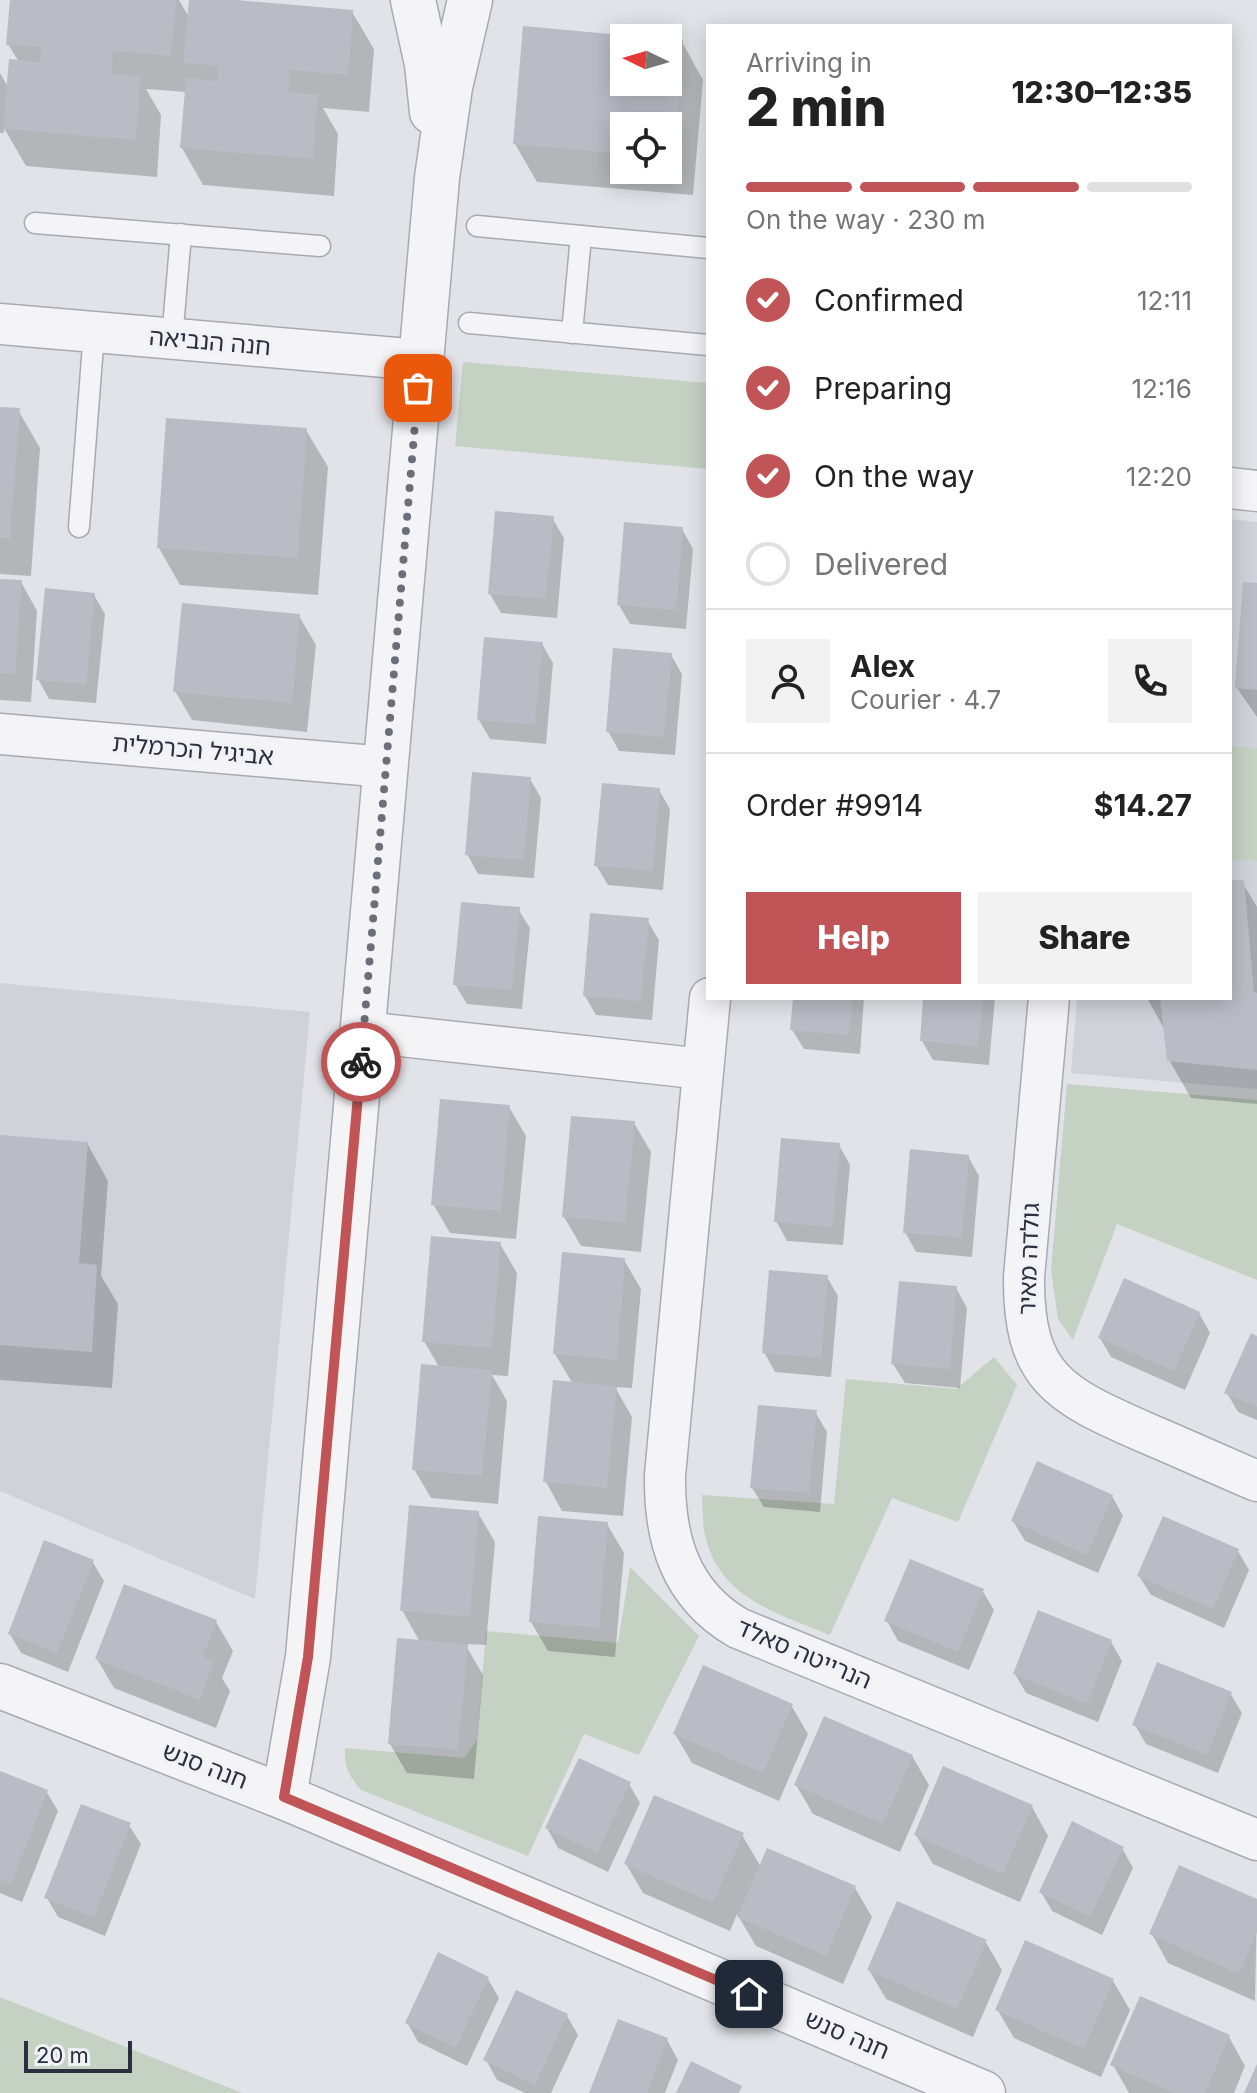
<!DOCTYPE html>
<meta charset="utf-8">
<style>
body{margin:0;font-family:Inter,"Noto Sans Hebrew",sans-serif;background:#f2f2f2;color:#222;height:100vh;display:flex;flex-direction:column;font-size:30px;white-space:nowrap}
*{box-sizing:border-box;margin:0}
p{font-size:26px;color:#767676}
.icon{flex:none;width:44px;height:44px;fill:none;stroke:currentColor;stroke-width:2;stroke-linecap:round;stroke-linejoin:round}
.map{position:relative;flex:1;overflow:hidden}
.panel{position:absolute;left:706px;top:24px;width:526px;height:976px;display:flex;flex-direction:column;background:#fff;border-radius:0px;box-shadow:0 4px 20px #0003}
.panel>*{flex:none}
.needle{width:52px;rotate:275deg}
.buttons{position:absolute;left:610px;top:24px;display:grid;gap:16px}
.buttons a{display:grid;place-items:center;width:72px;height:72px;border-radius:0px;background:#fff;box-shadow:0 4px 20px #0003;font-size:40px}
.scale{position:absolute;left:24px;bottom:20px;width:108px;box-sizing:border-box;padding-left:8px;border:4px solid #2b303e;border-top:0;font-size:22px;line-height:28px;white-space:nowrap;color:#2b303e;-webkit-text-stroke:6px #f1f2f6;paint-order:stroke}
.pin{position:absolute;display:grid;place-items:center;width:68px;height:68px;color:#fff;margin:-34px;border-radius:16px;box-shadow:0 4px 12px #0006}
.courier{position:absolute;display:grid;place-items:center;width:80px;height:80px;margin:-40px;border:6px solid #c05456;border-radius:50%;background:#fff;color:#222;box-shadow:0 2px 10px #0007}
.overview em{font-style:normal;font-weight:800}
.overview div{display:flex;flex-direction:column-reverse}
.overview{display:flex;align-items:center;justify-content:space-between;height:136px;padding:0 40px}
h1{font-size:52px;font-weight:800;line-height:60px}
.bar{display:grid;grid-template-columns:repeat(4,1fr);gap:12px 8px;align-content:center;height:96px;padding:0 40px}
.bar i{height:10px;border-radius:6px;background:#e0e0e0}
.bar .selected{background:#c05456}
.bar p{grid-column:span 4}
.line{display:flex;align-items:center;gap:20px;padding:0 40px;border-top:2px solid #e0e0e0}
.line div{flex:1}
.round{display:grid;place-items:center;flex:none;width:84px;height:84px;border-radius:0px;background:#f2f2f2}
ol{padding:0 40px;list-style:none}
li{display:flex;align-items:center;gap:24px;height:88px}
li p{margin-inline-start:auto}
li .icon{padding:8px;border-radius:50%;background:#c05456;color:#fff;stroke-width:4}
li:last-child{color:#767676}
li i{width:44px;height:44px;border:4px solid #e0e0e0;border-radius:50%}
.action{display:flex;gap:16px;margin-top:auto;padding:16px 40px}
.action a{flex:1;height:92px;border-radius:0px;background:#c05456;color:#fff;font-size:32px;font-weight:800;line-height:92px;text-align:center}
.action a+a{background:#f2f2f2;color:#222}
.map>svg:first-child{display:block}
.built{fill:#d0d2da}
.green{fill:#c5d1c3}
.shadow{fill:#0003;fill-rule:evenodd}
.building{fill:#b9bcc4}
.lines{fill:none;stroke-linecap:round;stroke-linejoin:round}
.service-casing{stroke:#a7aab2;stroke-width:23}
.minor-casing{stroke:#a7aab2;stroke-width:43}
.tertiary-casing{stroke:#a7aab2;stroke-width:47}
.service{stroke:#f4f4f7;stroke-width:20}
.minor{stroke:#f4f4f7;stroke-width:40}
.tertiary{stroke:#f4f4f7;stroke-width:44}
.done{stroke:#6b6f7a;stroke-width:8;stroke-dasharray:0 14.4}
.route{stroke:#c05456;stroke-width:10}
.labels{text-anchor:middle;stroke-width:7;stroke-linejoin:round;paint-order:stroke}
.street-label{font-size:24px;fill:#2b303e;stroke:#f1f2f6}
</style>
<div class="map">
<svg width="1257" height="2093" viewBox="0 0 1257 2093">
<rect width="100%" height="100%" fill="#e1e3e8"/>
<g class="built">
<path d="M1230,519L1257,522V1089L1071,1073L1077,998H1230Z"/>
<path d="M0,983L310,1012L255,1599L0,1491Z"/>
</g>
<g class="green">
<path d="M463,362L708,383V469L455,446Z"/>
<path d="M1230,746L1257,748V861L1230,859Z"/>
<path d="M1067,1084L1257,1100V1280L1117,1224L1073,1340L1058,1319L1051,1270Z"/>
<path d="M994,1357L1017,1385L958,1522L892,1498L830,1635C780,1614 721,1599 706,1539C702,1525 703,1509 702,1495L834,1504L846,1379L956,1389Z"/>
<path d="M630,1567L699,1636L639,1755L584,1734L528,1856L361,1790C348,1774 344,1767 345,1748L464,1758L477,1740L486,1631L618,1643Z"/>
<path d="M0,1997L242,2093H0Z"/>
</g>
<g class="shadow">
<path d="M12,0H179L189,17L191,0L352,12L374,49L369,112L323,108L338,134L334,196L203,185L182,148L186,92L146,89L161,115L157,177L26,166L4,128V133H0V73L8,87L19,62L8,44Z"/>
<path d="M525,28L634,38H624V82H668V41L682,42L703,80L693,195L537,182L515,144ZM624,126H668V170H624Z"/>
<path d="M0,409L18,410L40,448L31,576L0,574Z"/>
<path d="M306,430L328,467L318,595L180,585L159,548Z"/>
<path d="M552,518L564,538L557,618L501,613L490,594Z"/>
<path d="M682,529L693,549L686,629L630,624L619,605Z"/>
<path d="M0,581L21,582L37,611L31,702L0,700Z"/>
<path d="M1257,585V717L1237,688Z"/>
<path d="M94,595L105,614L96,703L49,699L38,679Z"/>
<path d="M299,616L316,645L307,732L192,720L175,691Z"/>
<path d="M542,644L553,663L546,744L490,739L479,720Z"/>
<path d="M671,655L682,674L675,755L619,751L608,731Z"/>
<path d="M530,779L541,798L534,878L478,874L467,854Z"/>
<path d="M659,790L670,809L663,890L608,885L596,865Z"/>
<path d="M1230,882H1242L1257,907V1104L1191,1098L1169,1060L1166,1032L1147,998H1230Z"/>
<path d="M518,909L530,928L522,1009L467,1004L455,984Z"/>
<path d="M647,920L659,940L652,1020L596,1015L585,996Z"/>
<path d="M795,998H864L860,1054L804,1049L792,1030Z"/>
<path d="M925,998H995L989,1065L933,1060L922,1041Z"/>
<path d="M509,1107L526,1136L516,1239L450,1233L433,1204Z"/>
<path d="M634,1123L651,1152L641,1252L581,1246L564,1217Z"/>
<path d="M0,1137L87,1143L108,1181L101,1276L118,1304L112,1388L0,1380Z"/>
<path d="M839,1145L850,1165L843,1245L787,1241L776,1221Z"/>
<path d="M968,1156L979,1176L972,1257L916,1252L905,1232Z"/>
<path d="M500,1244L517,1273L508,1376L492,1375L507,1401L498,1504L431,1498L414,1469L439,1367L424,1341Z"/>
<path d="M624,1260L641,1289L632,1388L615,1387L632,1417L623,1516L562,1511L546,1482L573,1384L555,1354Z"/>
<path d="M827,1277L838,1296L831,1377L775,1372L764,1352Z"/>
<path d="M956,1288L967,1308L960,1388L905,1383L893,1364Z"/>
<path d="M1199,1313L1210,1333L1185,1390L1111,1357L1100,1338Z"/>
<path d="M1257,1338V1420L1238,1412L1227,1393Z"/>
<path d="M815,1412L827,1432L820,1512L764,1507L752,1488Z"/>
<path d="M1112,1496L1123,1516L1098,1573L1025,1541L1013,1521Z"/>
<path d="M478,1513L495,1542L486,1645L465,1644L483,1675L474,1779L407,1773L390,1744L420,1642L402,1610Z"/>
<path d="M607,1524L624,1553L615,1657L548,1651L531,1622Z"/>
<path d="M1238,1551L1249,1570L1224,1628L1151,1595L1139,1576Z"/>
<path d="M92,1561L104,1581L68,1672L21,1653L10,1634Z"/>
<path d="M982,1590L994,1610L969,1670L898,1641L887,1621Z"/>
<path d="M216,1622L233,1651L222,1678L230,1691L216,1728L114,1688L97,1659Z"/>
<path d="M1111,1642L1122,1661L1098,1722L1026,1693L1015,1674Z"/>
<path d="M1230,1693L1242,1713L1218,1773L1146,1744L1135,1725Z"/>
<path d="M791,1705L808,1734L779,1801L692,1763L675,1734Z"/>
<path d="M912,1756L929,1785L900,1852L813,1814L796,1785Z"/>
<path d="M0,1773L46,1791L58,1811L22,1902L0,1893Z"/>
<path d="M629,1784L640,1803L608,1872L558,1848L547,1828Z"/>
<path d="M1032,1807L1048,1836L1020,1902L933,1864L916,1835Z"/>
<path d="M129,1825L141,1844L105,1936L58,1917L47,1898Z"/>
<path d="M742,1835L761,1867L855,1888L872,1917L843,1984L756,1946L737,1914L730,1931L643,1893L626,1864Z"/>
<path d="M1122,1848L1133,1868L1102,1935L1052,1911L1041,1892Z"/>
<path d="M1257,1901L1255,2001L1168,1963L1152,1934Z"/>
<path d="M985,1941L1002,1970L973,2037L886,1999L869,1970Z"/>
<path d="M488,1979L499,1998L467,2066L418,2042L407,2022Z"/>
<path d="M1113,1981L1130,2010L1101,2077L1014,2038L997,2009Z"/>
<path d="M567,2016L578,2035L551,2093H525L497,2080L486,2060Z"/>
<path d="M1229,2037L1245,2066L1234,2093H1129L1113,2065Z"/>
<path d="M667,2040L678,2060L665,2093H592Z"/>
</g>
<g class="building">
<path d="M10,0H176L171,56L113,51L111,74L141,76L136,140L3,129L9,59L40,62L41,47L6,45Z"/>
<path d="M189,0H236L353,10L348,75L290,70L288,92L318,95L313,159L180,148L186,78L217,81L218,66L183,63Z"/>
<path d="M523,26L632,36L624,38V82H668V39L683,40L673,158H668V126H624V154L513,144Z"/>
<path d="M0,407L20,408L10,539L0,538Z"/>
<path d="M166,418L307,428L298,558L157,548Z"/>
<path d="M495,511L554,516L546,599L488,594Z"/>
<path d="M624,522L683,527L676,610L617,605Z"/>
<path d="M0,579L22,580L15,674L0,673Z"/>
<path d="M1243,582L1257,583V690L1235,688Z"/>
<path d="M45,588L95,593L86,684L36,680Z"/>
<path d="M182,603L300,614L292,703L173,692Z"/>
<path d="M484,637L543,642L535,725L477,720Z"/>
<path d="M613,648L672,653L664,737L606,732Z"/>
<path d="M472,772L531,777L524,860L465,855Z"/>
<path d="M602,783L660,788L653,871L594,866Z"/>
<path d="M1230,880H1244L1254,992L1257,993V1070L1167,1061L1160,998H1230Z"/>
<path d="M461,902L520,907L512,990L453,985Z"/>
<path d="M590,913L649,918L641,1001L583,996Z"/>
<path d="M793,998H853L849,1035L790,1030Z"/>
<path d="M923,998H983L978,1047L920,1041Z"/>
<path d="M440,1099L510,1105L501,1211L431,1205Z"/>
<path d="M571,1116L635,1121L625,1223L562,1217Z"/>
<path d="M0,1135L88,1142L79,1263L97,1265L92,1352L0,1345Z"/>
<path d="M781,1138L840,1143L833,1227L774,1222Z"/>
<path d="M910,1149L969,1155L962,1238L903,1233Z"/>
<path d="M431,1236L501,1242L492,1348L422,1342Z"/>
<path d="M562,1252L625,1258L617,1360L553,1354Z"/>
<path d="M769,1270L828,1275L821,1358L762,1353Z"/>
<path d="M1124,1278L1200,1312L1174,1371L1098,1338Z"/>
<path d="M899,1281L957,1286L950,1369L891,1364Z"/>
<path d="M1251,1333L1257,1336V1407L1224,1393Z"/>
<path d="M421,1364L492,1370L482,1476L412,1470Z"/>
<path d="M553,1380L617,1386L607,1488L543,1482Z"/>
<path d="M758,1405L817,1410L809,1493L750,1488Z"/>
<path d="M1037,1461L1113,1495L1087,1555L1011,1521Z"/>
<path d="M409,1505L479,1511L470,1617L400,1611Z"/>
<path d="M538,1516L608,1522L599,1628L529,1622Z"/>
<path d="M1163,1516L1239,1549L1213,1609L1137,1576Z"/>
<path d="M44,1540L94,1560L57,1653L8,1634Z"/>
<path d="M910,1559L984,1589L958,1652L884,1621Z"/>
<path d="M124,1584L217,1620L203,1657L214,1661L200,1700L95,1659Z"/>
<path d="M1038,1610L1112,1640L1087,1704L1013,1674Z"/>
<path d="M397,1638L468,1644L458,1750L388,1744Z"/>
<path d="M1157,1662L1232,1692L1207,1755L1132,1725Z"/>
<path d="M703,1665L793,1704L763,1773L673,1734Z"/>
<path d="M824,1716L913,1755L883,1824L794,1785Z"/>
<path d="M579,1758L631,1782L597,1853L545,1828Z"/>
<path d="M943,1766L1033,1805L1003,1874L914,1835Z"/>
<path d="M0,1771L48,1790L11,1884L0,1879Z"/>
<path d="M654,1795L744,1833L713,1903L624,1864Z"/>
<path d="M81,1804L131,1823L94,1917L44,1898Z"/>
<path d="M1072,1821L1124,1847L1090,1917L1039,1892Z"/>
<path d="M767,1848L856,1886L826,1956L737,1917Z"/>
<path d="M1179,1865L1257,1899V1932L1239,1974L1149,1934Z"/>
<path d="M897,1901L987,1940L957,2009L867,1970Z"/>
<path d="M1025,1940L1114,1979L1084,2049L995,2010Z"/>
<path d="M438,1952L489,1977L456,2048L405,2023Z"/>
<path d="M516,1990L568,2014L535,2085L483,2060Z"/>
<path d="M1140,1996L1230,2035L1205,2093H1174L1110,2065Z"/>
<path d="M618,2019L668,2038L647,2093H589Z"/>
<path d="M691,2061L742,2086L739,2093H676Z"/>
<path d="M1257,2064V2093H1244Z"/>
</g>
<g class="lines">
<defs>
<g id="service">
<path d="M35,223L320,246"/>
<path d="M477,226L708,248"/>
<path d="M469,323L708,345"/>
<path d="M572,333L581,236"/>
<path d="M172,339L181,234"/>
<path d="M79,527L94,332"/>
</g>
<g id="minor">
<path d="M0,324L420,360"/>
<path d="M1230,488L1257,491"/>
<path d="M0,734L386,767"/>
<path d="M710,998L665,1475C664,1539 680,1594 738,1628L1257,1840"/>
<path d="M1049,998L1024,1277C1023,1378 1060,1395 1144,1432C1182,1448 1219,1465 1257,1481"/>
<path d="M364,1032L703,1069"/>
</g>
<g id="tertiary">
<path d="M413,0L427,64L432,112"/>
<path d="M0,1686L284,1797L983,2093"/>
<path d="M284,1797L308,1657L437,178L450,87L470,0"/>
</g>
</defs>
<use href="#service" class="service-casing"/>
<use href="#minor" class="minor-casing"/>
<use href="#tertiary" class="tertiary-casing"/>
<use href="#service" class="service"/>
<use href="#minor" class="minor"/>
<use href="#tertiary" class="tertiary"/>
</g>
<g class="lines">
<path class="done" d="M361,1062L418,388"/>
<path class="route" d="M361,1062L308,1657L284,1797L749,1994"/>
</g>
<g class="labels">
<g class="street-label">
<text transform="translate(210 342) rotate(5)" y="8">חנה הנביאה</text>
<text transform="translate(193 750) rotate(5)" y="8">אביגיל הכרמלית</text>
<text transform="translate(1029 1259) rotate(-88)" y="8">גולדה מאיר</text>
<text transform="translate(804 1654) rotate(23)" y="8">הנרייטה סאלד</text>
<text transform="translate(205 1766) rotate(21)" y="8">חנה סנש</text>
<text transform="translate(847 2035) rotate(23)" y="8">חנה סנש</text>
</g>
</g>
</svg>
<div class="buttons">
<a><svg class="needle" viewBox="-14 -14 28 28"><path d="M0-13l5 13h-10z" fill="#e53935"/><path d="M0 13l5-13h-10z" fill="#767676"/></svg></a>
<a><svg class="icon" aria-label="locate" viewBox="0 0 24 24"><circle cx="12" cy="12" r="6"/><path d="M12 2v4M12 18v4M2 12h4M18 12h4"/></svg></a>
</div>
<div class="scale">20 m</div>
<div class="pin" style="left:418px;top:388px;background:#ea580c"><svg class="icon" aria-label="bag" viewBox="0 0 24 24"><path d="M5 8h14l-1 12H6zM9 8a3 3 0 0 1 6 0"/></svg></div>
<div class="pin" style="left:749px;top:1994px;background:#1f2937"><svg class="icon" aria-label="home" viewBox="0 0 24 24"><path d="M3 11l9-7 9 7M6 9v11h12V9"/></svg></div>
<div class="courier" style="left:361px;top:1062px"><svg class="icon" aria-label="bike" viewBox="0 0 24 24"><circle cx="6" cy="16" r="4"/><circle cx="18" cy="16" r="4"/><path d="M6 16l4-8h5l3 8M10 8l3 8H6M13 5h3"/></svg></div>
<section class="panel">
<div class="overview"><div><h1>2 min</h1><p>Arriving in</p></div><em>12:30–12:35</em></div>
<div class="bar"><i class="selected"></i><i class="selected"></i><i class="selected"></i><i></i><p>On the way · 230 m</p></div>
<ol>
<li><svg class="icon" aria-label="check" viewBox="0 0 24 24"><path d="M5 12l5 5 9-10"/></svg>Confirmed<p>12:11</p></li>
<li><svg class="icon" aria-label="check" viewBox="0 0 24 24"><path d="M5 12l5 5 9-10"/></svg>Preparing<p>12:16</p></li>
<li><svg class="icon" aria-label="check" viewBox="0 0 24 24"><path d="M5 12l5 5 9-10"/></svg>On the way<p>12:20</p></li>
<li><i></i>Delivered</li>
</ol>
<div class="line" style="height:144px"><a class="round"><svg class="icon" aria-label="person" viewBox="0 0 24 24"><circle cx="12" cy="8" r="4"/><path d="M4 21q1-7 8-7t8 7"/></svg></a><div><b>Alex</b><p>Courier · 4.7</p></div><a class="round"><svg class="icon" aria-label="phone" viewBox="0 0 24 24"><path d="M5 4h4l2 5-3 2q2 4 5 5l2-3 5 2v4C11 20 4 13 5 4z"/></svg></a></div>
<div class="line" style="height:104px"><div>Order #9914</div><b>$14.27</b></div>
<div class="action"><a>Help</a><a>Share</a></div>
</section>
</div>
